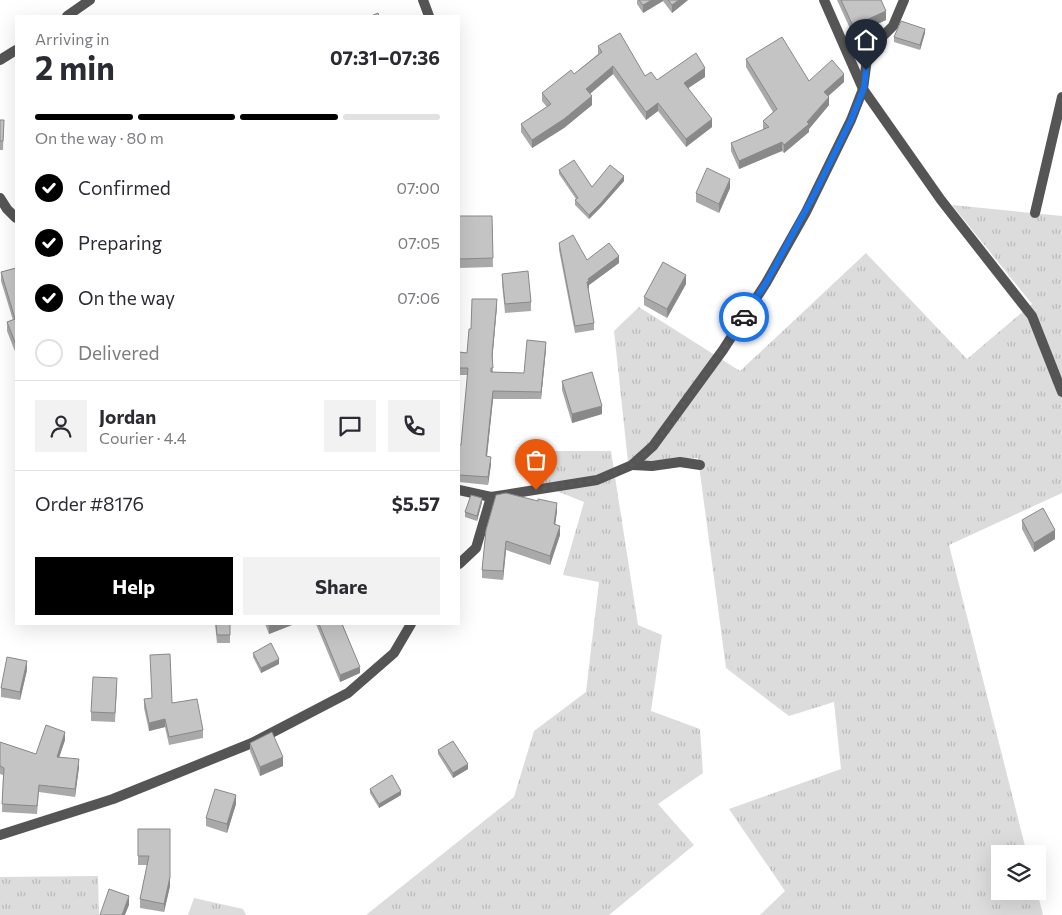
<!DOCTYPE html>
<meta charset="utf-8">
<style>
body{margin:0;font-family:Commissioner,sans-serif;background:#f2f2f3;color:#2b2b33;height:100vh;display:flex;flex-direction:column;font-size:19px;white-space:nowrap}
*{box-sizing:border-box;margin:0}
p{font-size:16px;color:#7c7c81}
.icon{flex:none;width:28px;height:28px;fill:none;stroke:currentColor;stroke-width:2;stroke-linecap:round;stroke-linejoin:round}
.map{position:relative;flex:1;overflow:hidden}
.drawer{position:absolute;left:15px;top:15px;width:445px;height:610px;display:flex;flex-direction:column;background:#fff;border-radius:0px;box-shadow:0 5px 20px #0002}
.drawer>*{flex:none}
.fabs{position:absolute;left:991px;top:845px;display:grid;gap:10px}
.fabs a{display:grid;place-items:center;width:55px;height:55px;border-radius:0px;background:#fff;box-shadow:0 5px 20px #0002;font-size:25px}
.pin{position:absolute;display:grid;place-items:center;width:42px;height:42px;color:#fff;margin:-51px -21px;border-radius:50% 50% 50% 0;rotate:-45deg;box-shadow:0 0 5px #0007}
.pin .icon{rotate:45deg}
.courier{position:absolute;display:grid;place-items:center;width:50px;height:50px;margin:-25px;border:4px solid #1a73e8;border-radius:50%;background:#fff;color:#222;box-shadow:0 1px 6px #0007}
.summary em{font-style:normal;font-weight:700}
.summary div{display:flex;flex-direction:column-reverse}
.summary{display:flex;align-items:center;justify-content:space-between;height:85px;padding:0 20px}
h1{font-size:32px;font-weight:700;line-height:38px}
.bar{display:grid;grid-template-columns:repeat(4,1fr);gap:8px 5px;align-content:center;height:60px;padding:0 20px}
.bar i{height:6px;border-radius:4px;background:#e1e1e2}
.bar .current{background:#000}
.bar p{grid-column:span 4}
.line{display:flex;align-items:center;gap:12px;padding:0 20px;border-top:1px solid #e1e1e2}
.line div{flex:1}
.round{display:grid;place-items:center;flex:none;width:52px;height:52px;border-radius:0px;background:#f2f2f3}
ol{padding:0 20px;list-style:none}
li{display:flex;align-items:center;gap:15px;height:55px}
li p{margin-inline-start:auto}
li .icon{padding:5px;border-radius:50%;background:#000;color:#fff;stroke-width:4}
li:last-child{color:#7c7c81}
li i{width:28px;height:28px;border:2px solid #e1e1e2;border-radius:50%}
.primary-button{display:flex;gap:10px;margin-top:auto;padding:10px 20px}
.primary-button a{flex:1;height:58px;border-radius:0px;background:#000;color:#fff;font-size:20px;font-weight:700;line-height:58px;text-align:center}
.primary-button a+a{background:#f2f2f3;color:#2b2b33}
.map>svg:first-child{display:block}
.grass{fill:url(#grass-tufts)}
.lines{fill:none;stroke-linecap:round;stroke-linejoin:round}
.minor{stroke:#555;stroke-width:10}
.tertiary{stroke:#555;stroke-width:10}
.wall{fill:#a9a9a9}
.shaded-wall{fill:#898989}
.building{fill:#c4c4c4;stroke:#898989}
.done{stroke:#595959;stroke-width:5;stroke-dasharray:0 9}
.route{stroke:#1a73e8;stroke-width:6}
</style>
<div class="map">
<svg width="1062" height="915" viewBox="0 0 1062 915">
<defs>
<pattern id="grass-tufts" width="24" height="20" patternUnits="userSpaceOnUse" patternTransform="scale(1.25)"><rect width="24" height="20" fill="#dcdcdc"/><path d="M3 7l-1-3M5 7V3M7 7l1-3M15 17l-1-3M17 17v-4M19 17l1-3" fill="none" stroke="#bbb"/></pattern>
</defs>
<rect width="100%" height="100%" fill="#fff"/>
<g class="grass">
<path d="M952,205L1062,216V493L949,545L1027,854H1000V891H1037L1043,915H760L785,891L729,809L841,769L834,702L789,716L726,668L698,458L628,462L614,331L639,307L740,371L866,253L967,359L1032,304Z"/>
<path d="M540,451H611L638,625L662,635L651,711L700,729L703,773L658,804L694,845L609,915H366L514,797L534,731L586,692L599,582L563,575L584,502L532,481Z"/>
<path d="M98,876L99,915H0V877Z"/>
<path d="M194,898L243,909L246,915H188Z"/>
</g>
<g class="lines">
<g class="minor">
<path d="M423,0L429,16"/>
<path d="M824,0L863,89L941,200L1032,316L1062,392"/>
<path d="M0,198L7,209L16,218"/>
<path d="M1035,213L1062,97"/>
<path d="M632,465L652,466L680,462L700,465"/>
<path d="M459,490L491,497L597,480L632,465L653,446L723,350L766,283L806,212L851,120L863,89L868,51L893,26L904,0"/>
<path d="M459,564L476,548L491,497"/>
<path d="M0,835L113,799L252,743L348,693L394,653L411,624"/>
</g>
<g class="tertiary">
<path d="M67,16L90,0"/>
<path d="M0,60L16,50"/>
</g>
</g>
<g class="wall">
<path d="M637,0H688L672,13L663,1L643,13L637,4Z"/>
<path d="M837,0H881L886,20L853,35Z"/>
<path d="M925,33L920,50L894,42V37Z"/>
<path d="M598,46L645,76L657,80L705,77L688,88L712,127L686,147L658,111L646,120L613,74L590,94L592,105L564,128L532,148L521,132V124L547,107L542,101V93L574,74L598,54Z"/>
<path d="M746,59L809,81L844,82L828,96L829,105L809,129V132L784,153L782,151L739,169L731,151V143L763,130V121L773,112L746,67Z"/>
<path d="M0,120H4L3,150H0Z"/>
<path d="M559,170L592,187L624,181L601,207L589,219L575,205V200L576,199L559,174Z"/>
<path d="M730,188L719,213L696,202V193Z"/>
<path d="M459,216H492L493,267L459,268Z"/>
<path d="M559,243L587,260L619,263L589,285V288L588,289L594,323V330L575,333L559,250Z"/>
<path d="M16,268V354L7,331V322L13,320L1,281V272Z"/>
<path d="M502,274L531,302V311L505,313L502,283Z"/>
<path d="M686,284L667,318L644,305V297Z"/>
<path d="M497,306L492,360L493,372L524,373L546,349L541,399H493L487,457L491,464L488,485L459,482V445H461L468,375H459V352L467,353L471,329Z"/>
<path d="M562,381L602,414L572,423L562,390Z"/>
<path d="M482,502L477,521L465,517V512Z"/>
<path d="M557,511L555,525L560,535L550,565L506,550L503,580L482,578V570L486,530Z"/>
<path d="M1022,520L1055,539L1034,552L1022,529Z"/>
<path d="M215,624H230V643H217Z"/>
<path d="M265,624H292V625L269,634Z"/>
<path d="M316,624H344L343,625L360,673L340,682Z"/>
<path d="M253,653L279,664L261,673L253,657Z"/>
<path d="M27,670L20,700L1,697V688Z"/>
<path d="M117,687L115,722L91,721V712Z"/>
<path d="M144,699L172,703L203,730V738L169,745L165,727L149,731L144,708Z"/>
<path d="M65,740L59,757L79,767L75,797L39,792L37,814L2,812L3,775L0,774V742L36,754Z"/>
<path d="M250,743L283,766L260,776L250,751Z"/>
<path d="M438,750L468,769L453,778L438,754Z"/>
<path d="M370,789L401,795L379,808L370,793Z"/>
<path d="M236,804L227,833L206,826V818Z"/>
<path d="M138,829L170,886L164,912L140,908V899L147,865H138Z"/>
</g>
<g class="shaded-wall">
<path d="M652,0H663V1L643,13V5Z"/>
<path d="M679,0H688L672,13V5Z"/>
<path d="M886,11V20L853,35V26Z"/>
<path d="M925,29V33L920,50V45Z"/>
<path d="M613,66V74L586,97V89Z"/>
<path d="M705,68V77L684,91V83Z"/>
<path d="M844,74V82L824,100V92Z"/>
<path d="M592,96V105L564,128L532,148V140Z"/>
<path d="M829,97V105L809,129V132L784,153V145L807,122Z"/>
<path d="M658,103V111L646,120V112Z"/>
<path d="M712,119V127L686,147V139Z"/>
<path d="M782,142V151L739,169V161Z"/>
<path d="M624,176V181L601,207L589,219V215Z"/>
<path d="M730,179V188L719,213V204Z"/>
<path d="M619,256V263L589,285V288L587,289V282L588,279Z"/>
<path d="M686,275V284L667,318V309Z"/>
<path d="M497,299V306L492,362V355Z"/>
<path d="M546,342V349L541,399V392Z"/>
<path d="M493,391V399L486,464V456Z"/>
<path d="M602,406V414L572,423V414Z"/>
<path d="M491,457V464L488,485V477Z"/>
<path d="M482,498V502L477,521V516Z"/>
<path d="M557,503V511L554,533V524Z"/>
<path d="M560,526V535L550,565V556Z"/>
<path d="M1055,530V539L1034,552V543Z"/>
<path d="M506,541V550L503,580V571Z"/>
<path d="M275,624H292V625L269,634V626Z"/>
<path d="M279,659V664L261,673V668Z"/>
<path d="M27,661V670L20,700V692Z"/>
<path d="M360,667V673L340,682V675Z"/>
<path d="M165,719V727L149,731V723Z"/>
<path d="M65,732V740L57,764V757Z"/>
<path d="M283,757V766L260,776V767Z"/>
<path d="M79,759V767L75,797V789Z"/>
<path d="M468,764V769L453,778V773Z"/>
<path d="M401,791V795L379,808V804Z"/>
<path d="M236,795V804L227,833V824Z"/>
<path d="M170,829V886L164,912V904Z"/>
<path d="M129,896V905L125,915H122Z"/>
</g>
<g class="building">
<path d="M639,0H652L643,5Z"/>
<path d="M668,0H679L672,5Z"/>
<path d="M841,0H881L886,11L853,26Z"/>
<path d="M378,13L379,16H371Z"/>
<path d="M901,21L925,29L920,45L894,37Z"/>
<path d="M620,33L645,76L651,72L657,80L696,53L705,68L684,83L712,119L686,139L658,103L646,112L613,66L586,89L592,96L564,119L532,140L521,124L551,104L542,93L571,70L574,74L602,52L598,46Z"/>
<path d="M782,37L809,81L832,60L844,74L824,92L829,97L807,122L809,124L784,145L782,142L739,161L731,143L769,127L763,121L777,109L746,59Z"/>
<path d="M0,120H4L3,141H0Z"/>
<path d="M574,160L592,187L610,165L624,176L601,203L589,215L575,200L578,198L559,170Z"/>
<path d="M707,168L730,179L719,204L696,193Z"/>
<path d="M459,216H492L493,258L459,259Z"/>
<path d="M573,235L587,260L609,243L619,256L588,279L589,281L587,282L594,323L575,326L559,243Z"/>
<path d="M663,262L686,275L667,309L644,297Z"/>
<path d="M16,268V345L7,322L15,319L1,272Z"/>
<path d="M528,271L531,302L505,304L502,274Z"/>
<path d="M472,299H497L492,355L493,368H491V372L524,373L527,340L546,342L541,392L493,391L486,456L491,457L488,477L459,475V445H461L468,368H459V352L467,353L469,329H471Z"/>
<path d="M592,372L602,406L572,414L562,381Z"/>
<path d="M506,493L538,501V499L557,503L554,524L560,526L550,556L506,541L503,571L482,570L486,530L496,495Z"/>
<path d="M471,495L482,498L477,516L465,512Z"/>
<path d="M1043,508L1055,530L1034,543L1022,520Z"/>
<path d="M216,624H230V635H217Z"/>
<path d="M268,624H275L269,626Z"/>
<path d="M319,624H342L360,667L340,675Z"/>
<path d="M271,643L279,659L261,668L253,653Z"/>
<path d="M170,654L172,703L197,699L203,730L169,737L165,719L149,723L144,699L152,698L150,655Z"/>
<path d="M7,657L27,661L20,692L1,688Z"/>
<path d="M93,677L117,678L115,713L91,712Z"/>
<path d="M46,725L65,732L57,757L79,759L75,789L39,785L37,806L2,804L4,768L0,766V742L36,754Z"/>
<path d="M272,732L283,757L260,767L250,743Z"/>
<path d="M453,741L468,764L453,773L438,750Z"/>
<path d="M392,775L401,791L379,804L370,789Z"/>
<path d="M215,789L236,795L227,824L206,818Z"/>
<path d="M138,829H170V877L164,904L140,899L149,856H138Z"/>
<path d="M109,889L129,896L122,915H100Z"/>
</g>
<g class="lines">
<path class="done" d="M536,490L596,480L632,465L653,446L723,350L744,317"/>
<path class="route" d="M744,317L766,283L813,197L851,120L864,88L866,70"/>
</g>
</svg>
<div class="fabs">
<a><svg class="icon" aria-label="layers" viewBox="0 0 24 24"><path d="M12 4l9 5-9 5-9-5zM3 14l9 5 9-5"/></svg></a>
</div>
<div class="pin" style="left:536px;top:490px;background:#ea580c"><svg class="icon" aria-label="bag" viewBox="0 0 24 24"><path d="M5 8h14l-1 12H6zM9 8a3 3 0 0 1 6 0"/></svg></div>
<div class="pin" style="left:866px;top:70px;background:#1f2937"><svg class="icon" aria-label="home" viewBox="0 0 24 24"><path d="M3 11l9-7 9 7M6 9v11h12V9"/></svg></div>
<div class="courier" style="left:744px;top:317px"><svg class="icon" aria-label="car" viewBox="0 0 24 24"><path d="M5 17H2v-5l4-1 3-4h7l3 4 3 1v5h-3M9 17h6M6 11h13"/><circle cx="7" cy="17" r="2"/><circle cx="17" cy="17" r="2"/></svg></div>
<section class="drawer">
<div class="summary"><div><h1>2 min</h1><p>Arriving in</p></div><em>07:31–07:36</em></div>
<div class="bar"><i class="current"></i><i class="current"></i><i class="current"></i><i></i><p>On the way · 80 m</p></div>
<ol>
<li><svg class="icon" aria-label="check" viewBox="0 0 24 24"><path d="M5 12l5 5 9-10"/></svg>Confirmed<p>07:00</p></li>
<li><svg class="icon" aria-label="check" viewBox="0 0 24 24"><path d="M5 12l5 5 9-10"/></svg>Preparing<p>07:05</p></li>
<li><svg class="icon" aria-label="check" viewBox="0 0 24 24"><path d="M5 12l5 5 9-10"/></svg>On the way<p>07:06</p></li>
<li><i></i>Delivered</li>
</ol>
<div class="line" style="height:90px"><a class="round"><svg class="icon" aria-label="person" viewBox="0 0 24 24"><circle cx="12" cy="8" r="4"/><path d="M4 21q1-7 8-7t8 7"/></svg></a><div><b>Jordan</b><p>Courier · 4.4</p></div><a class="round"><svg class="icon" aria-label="chat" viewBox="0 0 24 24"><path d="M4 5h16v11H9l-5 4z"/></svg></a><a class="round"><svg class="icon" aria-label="phone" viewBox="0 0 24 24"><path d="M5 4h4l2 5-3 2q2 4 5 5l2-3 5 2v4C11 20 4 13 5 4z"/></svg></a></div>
<div class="line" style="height:65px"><div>Order #8176</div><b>$5.57</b></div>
<div class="primary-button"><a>Help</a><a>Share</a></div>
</section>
</div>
